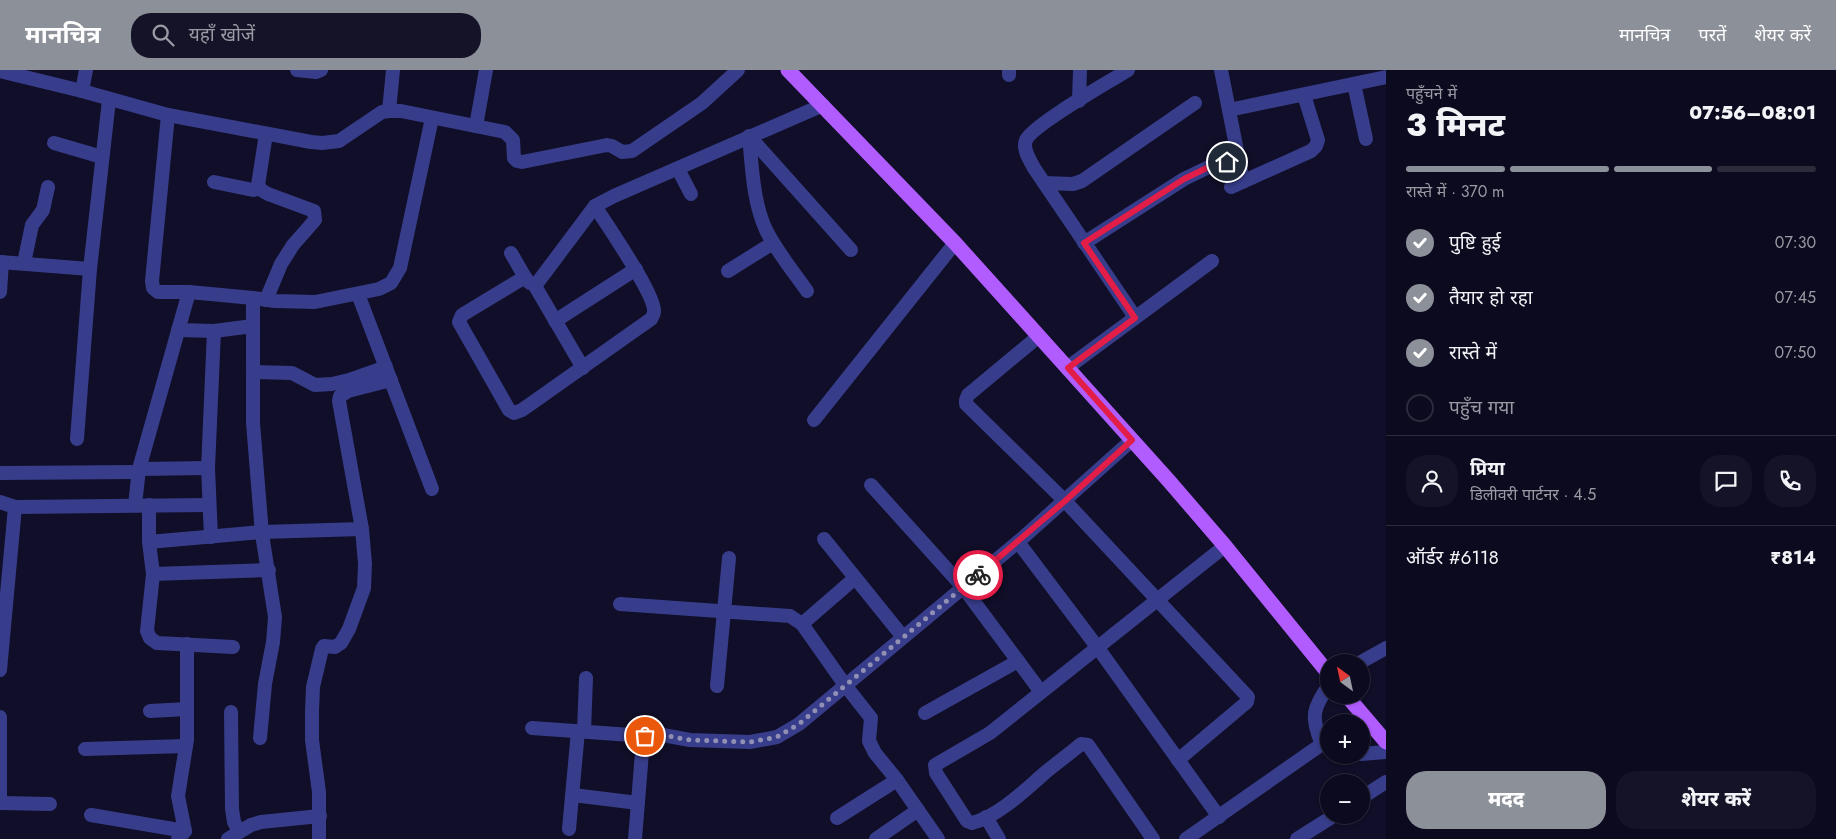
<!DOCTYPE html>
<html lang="hi">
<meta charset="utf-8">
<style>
body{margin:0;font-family:Jost,"Noto Sans Devanagari",sans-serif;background:#151327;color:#f1f3f6;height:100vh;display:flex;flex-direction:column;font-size:19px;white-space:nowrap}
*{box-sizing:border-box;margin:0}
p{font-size:16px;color:#9a9aa4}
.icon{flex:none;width:28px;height:28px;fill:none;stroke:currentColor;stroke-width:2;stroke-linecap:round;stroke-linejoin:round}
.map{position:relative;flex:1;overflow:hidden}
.details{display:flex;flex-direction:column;background:#0c0a1e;width:450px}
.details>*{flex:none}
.needle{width:32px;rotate:327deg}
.fabs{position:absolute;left:1320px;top:584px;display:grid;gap:10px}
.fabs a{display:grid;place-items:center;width:50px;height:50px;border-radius:50%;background:#0c0a1e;box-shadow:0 1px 4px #0004,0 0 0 1px #2c2b3c;font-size:25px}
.pin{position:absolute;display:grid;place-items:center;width:42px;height:42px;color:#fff;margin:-21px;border:2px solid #fff;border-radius:50%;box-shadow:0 1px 5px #0007}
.courier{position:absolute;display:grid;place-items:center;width:50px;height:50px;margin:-25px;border:4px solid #e11d48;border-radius:50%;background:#fff;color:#222;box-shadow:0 1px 6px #0007}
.summary em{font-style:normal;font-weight:800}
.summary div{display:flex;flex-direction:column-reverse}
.summary{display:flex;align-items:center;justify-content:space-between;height:85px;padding:0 20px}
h1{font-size:32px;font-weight:800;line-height:38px}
.bar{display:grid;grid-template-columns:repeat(4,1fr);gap:8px 5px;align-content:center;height:60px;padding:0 20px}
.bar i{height:6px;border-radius:4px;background:#2c2b3c}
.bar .active{background:#8c9099}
.bar p{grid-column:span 4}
.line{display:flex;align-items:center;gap:12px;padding:0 20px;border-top:1px solid #2c2b3c}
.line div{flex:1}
.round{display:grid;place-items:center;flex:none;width:52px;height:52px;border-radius:20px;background:#151327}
ol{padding:0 20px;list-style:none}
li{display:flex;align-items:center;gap:15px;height:55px}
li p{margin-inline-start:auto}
li .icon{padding:5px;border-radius:50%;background:#8c9099;color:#fff;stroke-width:4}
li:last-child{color:#9a9aa4}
li i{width:28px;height:28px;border:2px solid #2c2b3c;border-radius:50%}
.action{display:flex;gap:10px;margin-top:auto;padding:10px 20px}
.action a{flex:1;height:58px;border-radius:20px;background:#8c9099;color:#fff;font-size:20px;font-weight:800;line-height:58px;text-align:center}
.action a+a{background:#151327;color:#f1f3f6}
header{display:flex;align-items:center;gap:30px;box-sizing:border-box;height:70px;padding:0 25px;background:#8c9099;color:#fff}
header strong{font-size:24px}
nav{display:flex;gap:28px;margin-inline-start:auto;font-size:18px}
.search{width:350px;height:45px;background:#151327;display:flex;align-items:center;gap:12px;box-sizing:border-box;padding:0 18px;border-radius:20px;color:#9a9aa4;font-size:19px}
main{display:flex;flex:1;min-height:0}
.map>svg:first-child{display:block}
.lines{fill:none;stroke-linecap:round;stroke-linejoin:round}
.minor{stroke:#373d8a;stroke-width:14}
.major{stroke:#b05cff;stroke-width:15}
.done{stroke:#908fb4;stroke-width:5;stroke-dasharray:0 9}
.route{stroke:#e11d48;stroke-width:6}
</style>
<header>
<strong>मानचित्र</strong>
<div class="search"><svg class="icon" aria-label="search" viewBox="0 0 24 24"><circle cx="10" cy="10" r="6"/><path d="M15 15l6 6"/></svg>यहाँ खोजें</div>
<nav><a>मानचित्र</a><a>परतें</a><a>शेयर करें</a></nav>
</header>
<main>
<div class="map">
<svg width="1386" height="769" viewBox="0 0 1386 769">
<rect width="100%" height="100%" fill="#100e28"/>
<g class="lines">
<g class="minor">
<path d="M297,0L316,2L321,0"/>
<path d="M1009,0V5"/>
<path d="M1128,0C1109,12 1034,54 1026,70C1022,79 1030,90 1034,98L1135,247"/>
<path d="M1221,0L1243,111"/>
<path d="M0,1L82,21L168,45L311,72L322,73L339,71L382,42L389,41H401L505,62L513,70L514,88L517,91L522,92L607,75L612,76L622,82L632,81L702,33L738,0"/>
<path d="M1354,14L1366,69"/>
<path d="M82,21L86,0"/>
<path d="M1079,31L1080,0"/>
<path d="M1229,40L1386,7"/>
<path d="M389,41L393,0"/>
<path d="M168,45L152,211L153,218L158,222H189L253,228L275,231L315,232L379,219L391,213L400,198L432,48"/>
<path d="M476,56L486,0"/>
<path d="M54,73L102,87"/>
<path d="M678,99L691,124"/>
<path d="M214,112L253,120L260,118"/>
<path d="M1044,113L1073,114L1082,111L1195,33"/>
<path d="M1231,117L1311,81L1316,76L1318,70L1304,25"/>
<path d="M1084,173L1184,109L1215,94L1238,89"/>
<path d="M511,183L526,209L530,213"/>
<path d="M0,192L90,199"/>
<path d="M24,193L32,155L43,140L48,117"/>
<path d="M728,201L773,173"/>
<path d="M525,207L462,245L459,252L509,340L514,343L522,340L651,249C652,247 654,245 654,242C656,225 606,154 595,136"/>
<path d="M807,221C793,201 777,182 766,160C753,132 752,97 749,66L851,180"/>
<path d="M0,222L2,192"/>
<path d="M358,224L432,419"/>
<path d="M253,228V353L262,464L275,547L273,572L265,614L260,668"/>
<path d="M266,230L281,194L293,175L315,150L314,141L268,124L261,120L258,115L266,64"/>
<path d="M555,251L636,199"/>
<path d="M178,260L214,261L253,256"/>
<path d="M1039,266L968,325L966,330V334L1065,431L1248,627L1247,632L1178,690"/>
<path d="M583,298L535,216L595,136L614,126L823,35"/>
<path d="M1067,298L1212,191"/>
<path d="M253,302L292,303L315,315L332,314L349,310L386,297"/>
<path d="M814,350L955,173"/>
<path d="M77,369L90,199L109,30"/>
<path d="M139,399L208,398"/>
<path d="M0,403L138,402"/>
<path d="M871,415L963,517L1041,622"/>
<path d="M0,432L15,437L209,435"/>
<path d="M135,435L139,399L189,222"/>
<path d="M149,435V472L153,504L147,561L150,568L157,573L233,577"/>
<path d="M211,467L208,398L214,261"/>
<path d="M824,469L903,567"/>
<path d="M149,472L262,462L362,459"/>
<path d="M1018,472L1098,578L1219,747"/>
<path d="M153,504L269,500"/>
<path d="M620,534L790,546L802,554L845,615L871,648L869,671L875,683L897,710L938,769"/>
<path d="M802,554L855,508"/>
<path d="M1361,592L1386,578"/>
<path d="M0,600L15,437"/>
<path d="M1329,615C1313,638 1310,647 1322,674L1329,676"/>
<path d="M717,616L729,488"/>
<path d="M150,641L187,639"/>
<path d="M231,642L232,739L234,752L239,761"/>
<path d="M925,643L1018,591"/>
<path d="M0,647V733"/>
<path d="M532,658L645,666"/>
<path d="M584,661L586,608"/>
<path d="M85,679L186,676"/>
<path d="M1361,684L1386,682"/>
<path d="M573,725L638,733"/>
<path d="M1361,728L1386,712"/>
<path d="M0,733L50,734"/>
<path d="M91,745L185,761"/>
<path d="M986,747L999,769"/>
<path d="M837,748L897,710"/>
<path d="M569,759L578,661"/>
<path d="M178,769L185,761L178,726L187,670V574"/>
<path d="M228,769L251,755L261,752L320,746"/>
<path d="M319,769V722L312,670V641L313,617L322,579L324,576L335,577L341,573L349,559L364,518L365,494L362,459L339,331L340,326L348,321L391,310"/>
<path d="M635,769L643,670L648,664L652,663L690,670L750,672L777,667L799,654L1018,472L1132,370"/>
<path d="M876,769L918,740"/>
<path d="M1153,769L1088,675L1081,674C1067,686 1052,696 1039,708C1021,724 996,747 972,753L967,751L936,703L935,695L990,663L1225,476"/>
<path d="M1186,769L1322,674"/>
<path d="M1297,769L1335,745"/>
</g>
<g class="major">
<path d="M788,0L955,173L1169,411L1225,476L1329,604"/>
<path d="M1346,625L1386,672"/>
</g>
</g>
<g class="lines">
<path class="done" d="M645,666L652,663L690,670L750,672L777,667L799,654L978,505"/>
<path class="route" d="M978,505L1065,431L1132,370L1068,298L1135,248L1084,173L1184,109L1215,94L1227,92"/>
</g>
</svg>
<div class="fabs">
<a><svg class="needle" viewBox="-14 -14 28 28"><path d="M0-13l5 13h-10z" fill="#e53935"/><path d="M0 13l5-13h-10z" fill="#9a9aa4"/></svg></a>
<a>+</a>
<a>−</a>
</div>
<div class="pin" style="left:645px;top:666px;background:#ea580c"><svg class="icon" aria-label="bag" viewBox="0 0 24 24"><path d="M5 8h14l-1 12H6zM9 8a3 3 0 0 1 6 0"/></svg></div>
<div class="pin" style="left:1227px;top:92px;background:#1f2937"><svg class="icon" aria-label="home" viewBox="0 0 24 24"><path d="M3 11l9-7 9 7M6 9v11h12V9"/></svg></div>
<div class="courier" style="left:978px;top:505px"><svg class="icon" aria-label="bike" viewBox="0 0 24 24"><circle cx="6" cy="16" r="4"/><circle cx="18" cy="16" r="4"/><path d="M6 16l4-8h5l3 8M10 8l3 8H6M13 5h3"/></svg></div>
</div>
<section class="details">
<div class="summary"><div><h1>3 मिनट</h1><p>पहुँचने में</p></div><em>07:56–08:01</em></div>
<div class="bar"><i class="active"></i><i class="active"></i><i class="active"></i><i></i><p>रास्ते में · 370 m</p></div>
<ol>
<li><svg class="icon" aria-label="check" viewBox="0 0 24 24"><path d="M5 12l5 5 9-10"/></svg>पुष्टि हुई<p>07:30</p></li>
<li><svg class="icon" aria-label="check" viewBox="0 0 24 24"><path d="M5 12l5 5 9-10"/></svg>तैयार हो रहा<p>07:45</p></li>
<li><svg class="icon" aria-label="check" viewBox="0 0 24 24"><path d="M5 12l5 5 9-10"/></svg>रास्ते में<p>07:50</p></li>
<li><i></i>पहुँच गया</li>
</ol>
<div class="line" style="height:90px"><a class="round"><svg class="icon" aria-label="person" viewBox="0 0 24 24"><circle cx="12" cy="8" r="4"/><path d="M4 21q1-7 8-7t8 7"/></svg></a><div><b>प्रिया</b><p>डिलीवरी पार्टनर · 4.5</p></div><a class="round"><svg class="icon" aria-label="chat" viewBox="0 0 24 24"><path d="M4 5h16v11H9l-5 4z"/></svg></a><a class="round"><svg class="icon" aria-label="phone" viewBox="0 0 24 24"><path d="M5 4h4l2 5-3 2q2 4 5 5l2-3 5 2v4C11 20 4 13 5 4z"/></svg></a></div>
<div class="line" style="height:65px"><div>ऑर्डर #6118</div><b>₹814</b></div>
<div class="action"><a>मदद</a><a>शेयर करें</a></div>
</section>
</main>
